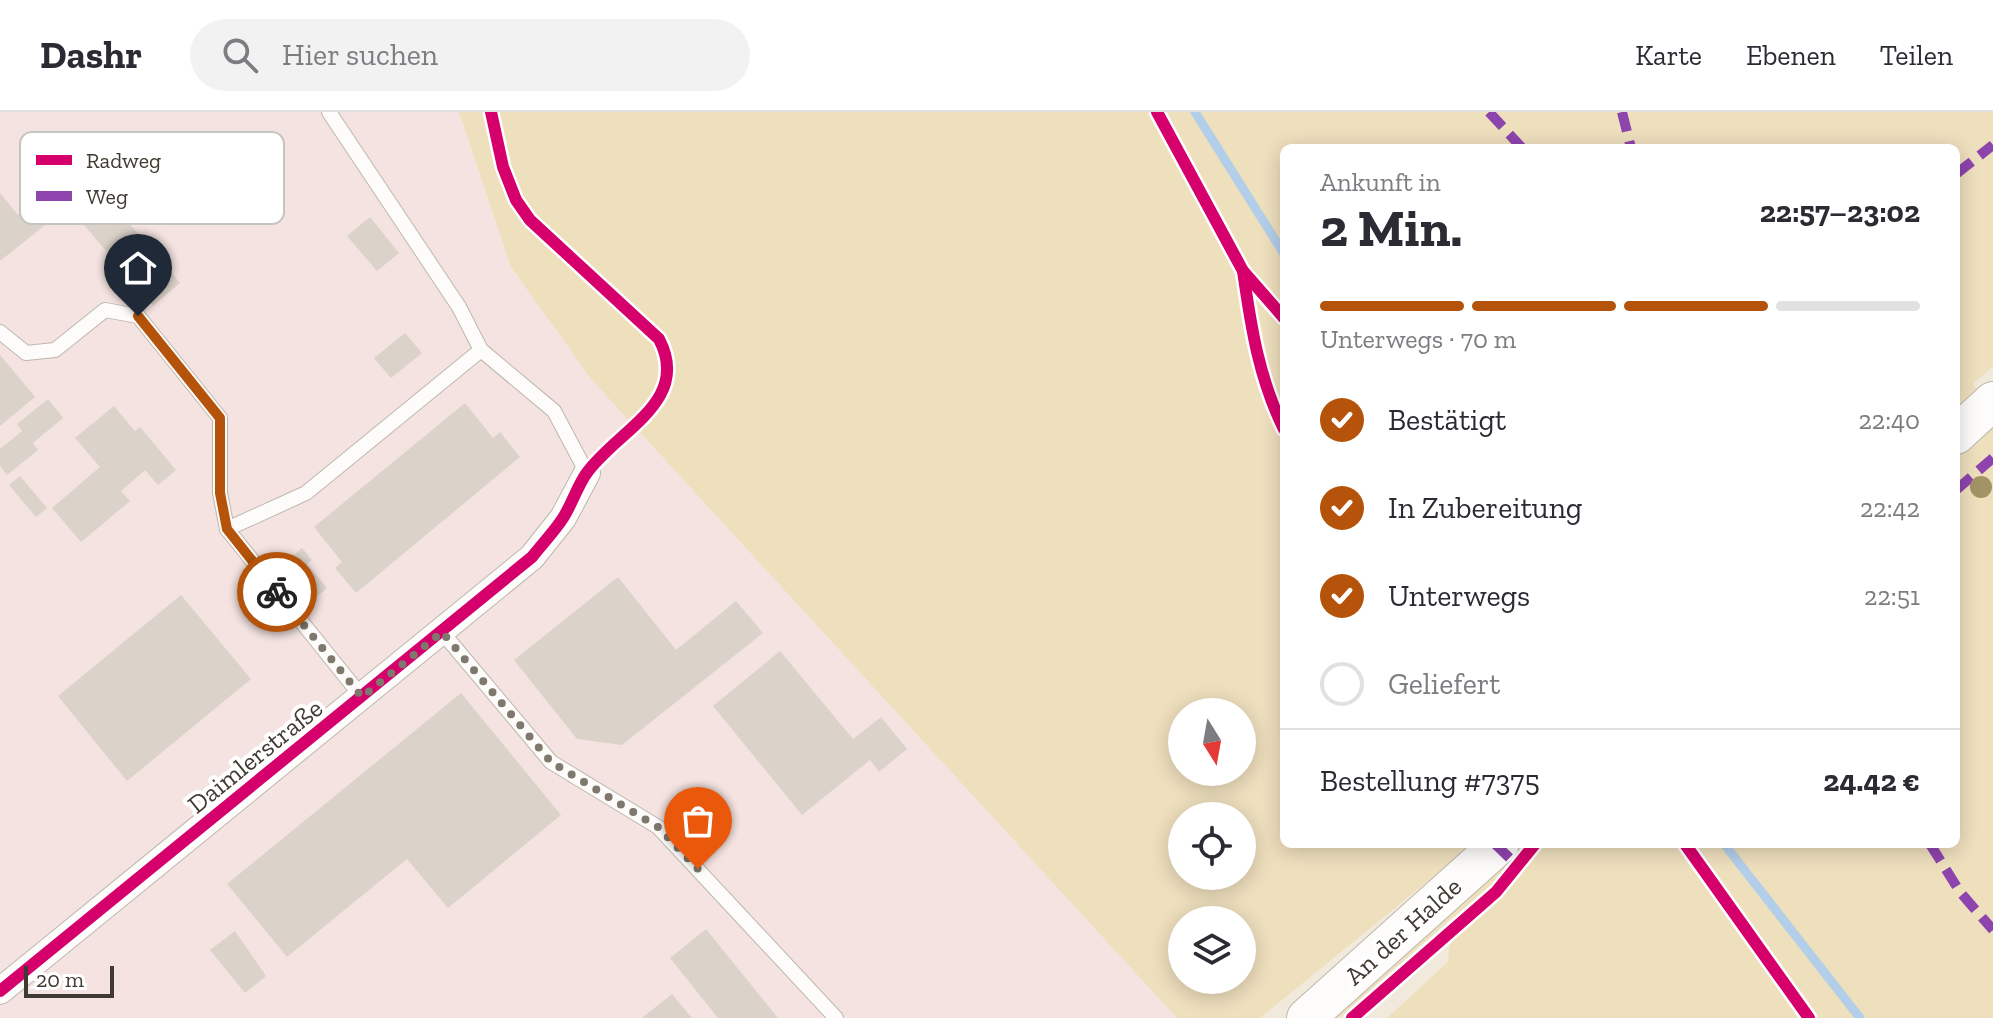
<!DOCTYPE html>
<html lang="de">
<meta charset="utf-8">
<style>
body{margin:0;font-family:"Zilla Slab",serif;background:#f2f2f3;color:#2b2b33;height:100vh;display:flex;flex-direction:column;font-size:30px;white-space:nowrap}
*{box-sizing:border-box;margin:0}
p{font-size:26px;color:#7c7c81}
.icon{flex:none;width:44px;height:44px;fill:none;stroke:currentColor;stroke-width:2;stroke-linecap:round;stroke-linejoin:round}
.map{position:relative;flex:1;overflow:hidden}
.details{position:absolute;left:1280px;top:32px;width:680px;height:704px;display:flex;flex-direction:column;background:#fff;border-radius:12px;box-shadow:0 4px 20px #0003}
.details>*{flex:none}
.needle{width:52px;rotate:169deg}
.controls{position:absolute;left:1168px;top:586px;display:grid;gap:16px}
.controls a{display:grid;place-items:center;width:88px;height:88px;border-radius:50%;background:#fff;box-shadow:0 4px 20px #0003;font-size:40px}
.scale{position:absolute;left:24px;bottom:20px;width:90px;box-sizing:border-box;padding-left:8px;border:4px solid #403b31;border-top:0;font-size:22px;line-height:28px;white-space:nowrap;color:#403b31;-webkit-text-stroke:6px #fff;paint-order:stroke}
.pin{position:absolute;display:grid;place-items:center;width:68px;height:68px;color:#fff;margin:-82px -34px;border-radius:50% 50% 50% 0;rotate:-45deg;box-shadow:0 0 8px #0007}
.pin .icon{rotate:45deg}
.courier{position:absolute;display:grid;place-items:center;width:80px;height:80px;margin:-40px;border:6px solid #b45309;border-radius:50%;background:#fff;color:#222;box-shadow:0 2px 10px #0007}
.summary em{font-style:normal;font-weight:700}
.summary div{display:flex;flex-direction:column-reverse}
.summary{display:flex;align-items:center;justify-content:space-between;height:136px;padding:0 40px}
h1{font-size:52px;font-weight:700;line-height:60px}
.bar{display:grid;grid-template-columns:repeat(4,1fr);gap:12px 8px;align-content:center;height:96px;padding:0 40px}
.bar i{height:10px;border-radius:6px;background:#e1e1e2}
.bar .selected{background:#b45309}
.bar p{grid-column:span 4}
.line{display:flex;align-items:center;gap:20px;padding:0 40px;border-top:2px solid #e1e1e2}
.line div{flex:1}
ol{padding:0 40px;list-style:none}
li{display:flex;align-items:center;gap:24px;height:88px}
li p{margin-inline-start:auto}
li .icon{padding:8px;border-radius:50%;background:#b45309;color:#fff;stroke-width:4}
li:last-child{color:#7c7c81}
li i{width:44px;height:44px;border:4px solid #e1e1e2;border-radius:50%}
header{display:flex;align-items:center;gap:48px;box-sizing:border-box;height:112px;padding:0 40px;background:#fff;border-bottom:2px solid #e1e1e2}
header strong{font-size:38px}
nav{display:flex;gap:44px;margin-inline-start:auto;font-size:28px}
.search{width:560px;height:72px;background:#f2f2f3;display:flex;align-items:center;gap:20px;box-sizing:border-box;padding:0 28px;border-radius:44px;color:#7c7c81;font-size:30px}
.map>svg:first-child{display:block}
.industrial{fill:#f4e3e0}
.green{fill:#eedfbd;fill-rule:evenodd}
.lines{fill:none;stroke-linecap:round;stroke-linejoin:round}
.stream{stroke:#b3cee9;stroke-width:9}
.building{fill:#dbd3c9}
.lane-casing{stroke:#bdb8ad;stroke-width:16}
.street-casing{stroke:#bdb8ad;stroke-width:28}
.secondary-casing{stroke:#bdb8ad;stroke-width:40}
.lane{stroke:#fdfcfa;stroke-width:14}
.street{stroke:#fdfcfa;stroke-width:26}
.secondary{stroke:#fdfcfa;stroke-width:38}
.quiet{stroke:#8e44ad;stroke-width:10;stroke-dasharray:20 10;stroke-linecap:butt}
.cycleway-casing{stroke:#fff;stroke-width:17}
.cycleway{stroke:#d6006c;stroke-width:12}
.tree{fill:#a39466}
.done{stroke:#7e786d;stroke-width:8;stroke-dasharray:0 14.4}
.route{stroke:#b45309;stroke-width:10}
.labels{text-anchor:middle;stroke-width:8;stroke-linejoin:round;paint-order:stroke}
.street-label{font-size:26px;fill:#403b31;stroke:#fff}
.key{fill:#fff;stroke:#c6c4c1;stroke-width:2}
.key-label{font-size:22px;fill:#403b31}
</style>
<header>
<strong>Dashr</strong>
<div class="search"><svg class="icon" aria-label="search" viewBox="0 0 24 24"><circle cx="10" cy="10" r="6"/><path d="M15 15l6 6"/></svg>Hier suchen</div>
<nav><a>Karte</a><a>Ebenen</a><a>Teilen</a></nav>
</header>
<div class="map">
<svg width="1993" height="906" viewBox="0 0 1993 906">
<rect width="100%" height="100%" fill="#f1eadc"/>
<path class="industrial" d="M0,0H459L511,155L592,268L1177,906H0Z"/>
<path class="green" d="M459,0H1993V254L1973,272L1993,297V906H1387L1448,850L1453,805L1339,906H1328L1460,743L1260,906H1177L592,268L511,155ZM1284,36H1956V732H1284ZM1182,600H1242V660H1182ZM1182,704H1242V764H1182ZM1182,808H1242V868H1182Z"/>
<g class="lines">
<g class="stream">
<path d="M1195,0L1284,142"/>
<path d="M1724,732L1860,906"/>
</g>
</g>
<g class="building">
<path d="M76,49L180,171L153,194L49,72Z"/>
<path d="M0,81L18,103L39,86L54,106L0,149Z"/>
<path d="M370,105L399,141L377,159L347,124Z"/>
<path d="M405,221L422,241L391,266L374,246Z"/>
<path d="M0,243L35,285L0,314Z"/>
<path d="M48,287L63,306L33,331L38,338L7,363L0,354V337L22,319L17,312Z"/>
<path d="M465,291L493,326L500,320L520,345L356,481L335,456L342,450L314,415Z"/>
<path d="M114,294L135,319L140,315L176,358L158,373L145,358L121,379L130,389L81,430L52,396L100,355L75,326Z"/>
<path d="M20,364L47,396L36,405L9,373Z"/>
<path d="M302,436L312,448L307,452L327,476L315,486L308,478L312,474L306,467L302,470L292,458L293,444Z"/>
<path d="M618,465L676,538L736,489L763,521L622,633L577,627L514,548Z"/>
<path d="M181,483L251,567L127,669L58,584Z"/>
<path d="M780,539L853,627L881,605L907,637L879,660L870,648L802,703L713,594Z"/>
<path d="M461,581L561,703L448,796L407,747L287,845L227,772Z"/>
<path d="M706,817L778,906H718L670,846Z"/>
<path d="M235,819L266,864L245,881L210,838Z"/>
<path d="M672,882L692,906H642Z"/>
</g>
<g class="lines">
<defs>
<g id="lane">
<path d="M329,0L459,195L481,238L554,299L587,361"/>
<path d="M0,220L26,241L55,238L105,198L138,204L220,306V381L227,417L362,585"/>
<path d="M227,417L306,381L481,238"/>
<path d="M442,520L551,650L658,715L836,906"/>
</g>
<path id="street" d="M0,879L532,445L563,406L587,361"/>
<g id="secondary">
<path d="M1956,323L1993,289"/>
<path d="M1306,906L1500,732"/>
</g>
</defs>
<use href="#lane" class="lane-casing"/>
<use href="#street" class="street-casing"/>
<use href="#secondary" class="secondary-casing"/>
<use href="#lane" class="lane"/>
<use href="#street" class="street"/>
<use href="#secondary" class="secondary"/>
<g class="quiet">
<path d="M1489,0L1522,36"/>
<path d="M1622,0L1631,36"/>
<path d="M1956,62L1993,33"/>
<path d="M1956,378L1993,346"/>
<path d="M1495,732L1516,752"/>
<path d="M1930,732L1960,780L1993,818"/>
</g>
<defs>
<g id="cycleway">
<path d="M1157,0L1243,159L1284,206"/>
<path d="M1243,159C1251,215 1259,267 1284,317"/>
<path d="M1685,732L1809,906"/>
<path d="M0,879L532,445C542,432 554,420 563,406C572,392 577,375 586,362C617,318 692,290 659,227L530,108L516,88L503,55L491,0"/>
<path d="M1352,906L1496,780L1535,732"/>
</g>
</defs>
<use href="#cycleway" class="cycleway-casing"/>
<use href="#cycleway" class="cycleway"/>
</g>
<circle class="tree" cx="1981" cy="375" r="11"/>
<g class="lines">
<path class="done" d="M277,480L362,585L442,520L551,650L658,715L698,757"/>
<path class="route" d="M138,204L220,306V381L227,417L277,480"/>
</g>
<g class="labels">
<g class="street-label">
<text transform="translate(255 644) rotate(-39)" y="9">Daimlerstraße</text>
<text transform="translate(1403 819) rotate(-42)" y="9">An der Halde</text>
</g>
</g>
<rect x="20" y="20" width="264" height="92" rx="12" class="key"/>
<rect x="36" y="43" width="36" height="10" fill="#d6006c"/>
<rect x="36" y="79" width="36" height="10" fill="#8e44ad"/>
<g class="key-label">
<text x="86" y="56">Radweg</text>
<text x="86" y="92">Weg</text>
</g>
</svg>
<div class="controls">
<a><svg class="needle" viewBox="-14 -14 28 28"><path d="M0-13l5 13h-10z" fill="#e53935"/><path d="M0 13l5-13h-10z" fill="#7c7c81"/></svg></a>
<a><svg class="icon" aria-label="locate" viewBox="0 0 24 24"><circle cx="12" cy="12" r="6"/><path d="M12 2v4M12 18v4M2 12h4M18 12h4"/></svg></a>
<a><svg class="icon" aria-label="layers" viewBox="0 0 24 24"><path d="M12 4l9 5-9 5-9-5zM3 14l9 5 9-5"/></svg></a>
</div>
<div class="scale">20 m</div>
<div class="pin" style="left:698px;top:757px;background:#ea580c"><svg class="icon" aria-label="bag" viewBox="0 0 24 24"><path d="M5 8h14l-1 12H6zM9 8a3 3 0 0 1 6 0"/></svg></div>
<div class="pin" style="left:138px;top:204px;background:#1f2937"><svg class="icon" aria-label="home" viewBox="0 0 24 24"><path d="M3 11l9-7 9 7M6 9v11h12V9"/></svg></div>
<div class="courier" style="left:277px;top:480px"><svg class="icon" aria-label="bike" viewBox="0 0 24 24"><circle cx="6" cy="16" r="4"/><circle cx="18" cy="16" r="4"/><path d="M6 16l4-8h5l3 8M10 8l3 8H6M13 5h3"/></svg></div>
<section class="details">
<div class="summary"><div><h1>2 Min.</h1><p>Ankunft in</p></div><em>22:57–23:02</em></div>
<div class="bar"><i class="selected"></i><i class="selected"></i><i class="selected"></i><i></i><p>Unterwegs · 70 m</p></div>
<ol>
<li><svg class="icon" aria-label="check" viewBox="0 0 24 24"><path d="M5 12l5 5 9-10"/></svg>Bestätigt<p>22:40</p></li>
<li><svg class="icon" aria-label="check" viewBox="0 0 24 24"><path d="M5 12l5 5 9-10"/></svg>In Zubereitung<p>22:42</p></li>
<li><svg class="icon" aria-label="check" viewBox="0 0 24 24"><path d="M5 12l5 5 9-10"/></svg>Unterwegs<p>22:51</p></li>
<li><i></i>Geliefert</li>
</ol>
<div class="line" style="height:104px"><div>Bestellung #7375</div><b>24.42 €</b></div>
</section>
</div>
